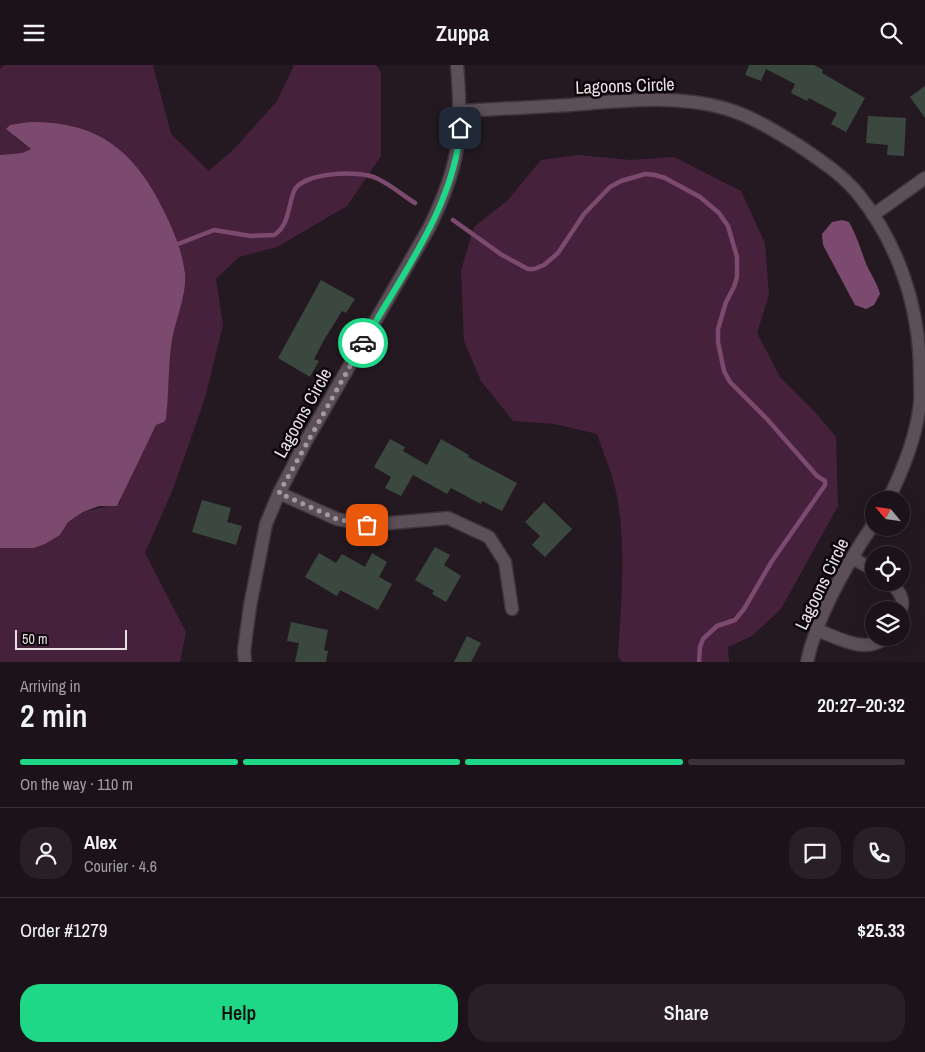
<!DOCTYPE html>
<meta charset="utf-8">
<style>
body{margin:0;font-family:"Archivo Narrow",sans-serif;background:#282026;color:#f1f3f6;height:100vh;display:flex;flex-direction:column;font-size:19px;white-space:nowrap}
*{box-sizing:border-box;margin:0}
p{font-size:16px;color:#a09ea2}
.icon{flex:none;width:28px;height:28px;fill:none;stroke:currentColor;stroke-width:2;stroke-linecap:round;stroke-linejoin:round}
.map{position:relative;height:597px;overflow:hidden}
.panel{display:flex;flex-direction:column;background:#1b1319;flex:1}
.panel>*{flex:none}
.needle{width:32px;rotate:299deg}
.buttons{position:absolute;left:865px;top:426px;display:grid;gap:10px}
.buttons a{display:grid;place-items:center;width:45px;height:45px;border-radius:50%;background:#1b1319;box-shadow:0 5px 20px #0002,0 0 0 1px #393238;font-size:25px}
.scale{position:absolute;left:15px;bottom:12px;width:112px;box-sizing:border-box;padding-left:5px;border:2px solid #e8e0e5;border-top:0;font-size:14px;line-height:18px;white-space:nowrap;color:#e8e0e5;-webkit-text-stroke:4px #0b0609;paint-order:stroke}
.pin{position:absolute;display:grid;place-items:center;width:42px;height:42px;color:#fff;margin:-21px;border-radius:10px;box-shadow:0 2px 8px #0006}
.courier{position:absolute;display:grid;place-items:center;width:50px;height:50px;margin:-25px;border:4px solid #1ed888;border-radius:50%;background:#fff;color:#222;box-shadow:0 1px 6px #0007}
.head em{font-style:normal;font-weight:600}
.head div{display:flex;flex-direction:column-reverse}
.head{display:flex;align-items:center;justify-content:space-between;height:85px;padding:0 20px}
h1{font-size:32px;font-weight:600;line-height:38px}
.bar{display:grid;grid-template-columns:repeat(4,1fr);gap:8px 5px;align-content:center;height:60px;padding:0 20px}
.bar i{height:6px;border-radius:4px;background:#393238}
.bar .active{background:#1ed888}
.bar p{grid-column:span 4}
.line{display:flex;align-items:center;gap:12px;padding:0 20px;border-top:1px solid #393238}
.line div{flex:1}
.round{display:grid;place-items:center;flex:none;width:52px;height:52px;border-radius:20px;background:#282026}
.action{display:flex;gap:10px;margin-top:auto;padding:10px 20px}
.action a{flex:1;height:58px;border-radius:20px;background:#1ed888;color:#111;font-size:20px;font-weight:600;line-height:58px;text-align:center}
.action a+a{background:#282026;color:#f1f3f6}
header{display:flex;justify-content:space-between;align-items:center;height:65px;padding:0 20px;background:#1b1319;font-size:22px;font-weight:600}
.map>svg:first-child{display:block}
.green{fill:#45213c}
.water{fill:#7c496f}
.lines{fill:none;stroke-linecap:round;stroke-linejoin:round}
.stream{stroke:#7c496f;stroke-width:4.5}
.building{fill:#3a483f}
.minor-casing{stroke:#3d353b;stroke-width:15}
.minor{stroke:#5c4f58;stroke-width:12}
.done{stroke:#a39aa0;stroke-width:5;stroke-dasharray:0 9}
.route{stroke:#1ed888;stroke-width:6}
.labels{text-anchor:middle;stroke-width:5;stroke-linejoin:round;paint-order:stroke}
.street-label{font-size:18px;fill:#e8e0e5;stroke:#0b0609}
</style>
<header><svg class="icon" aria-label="menu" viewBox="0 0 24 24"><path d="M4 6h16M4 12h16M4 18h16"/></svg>Zuppa<svg class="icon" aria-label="search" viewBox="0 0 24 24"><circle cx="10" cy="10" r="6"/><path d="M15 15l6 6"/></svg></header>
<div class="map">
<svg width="925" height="597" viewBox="0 0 925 597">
<rect width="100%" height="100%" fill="#241921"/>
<g class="green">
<path d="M4,0H153L171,69L209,106L235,83L277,36L294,0H376L381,7V91L347,141L277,182L239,192L216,214L223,260L205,333L173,424L145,488L186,567L180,597H0V483H34L60,470L68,457L83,447L120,438L124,423L156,360L164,357C170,330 167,302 172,274C176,253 187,230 185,208C182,185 173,164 163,144C130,78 84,48 10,60L16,73L31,84L22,88L0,90V4Z"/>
<path d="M578,90L631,95L674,92L741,126L765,178L769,230L757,268L780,312L817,349L836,372L838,441L781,544L752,571L728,582L729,597H622L618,592C621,541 627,478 616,427C612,407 603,388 597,369L554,359L513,356L481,316L464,276L461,205L474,162L508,135L541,95Z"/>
</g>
<g class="water">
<path d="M29,57C97,56 133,84 163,144C173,164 182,185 185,208C187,230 176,253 172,275C168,301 169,327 166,354L164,357L156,360L117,441H99L83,447L68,457L60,470L45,479L34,483H0V90L22,88L31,84L6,64L10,60Z"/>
<path d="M842,155L849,157C857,171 861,186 867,201C872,211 877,218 880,229L874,240L866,244L855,240L823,180L822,169L832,157Z"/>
</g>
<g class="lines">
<g class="stream">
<path d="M453,155L502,190L528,204H534L544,200L558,188L584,149L610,122L621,116L645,109L655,110L665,113L700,132L719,148L728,161L737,192V212L734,222L726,237L718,264V277L724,306L730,317L767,354L817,411L825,416V420L772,496L744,544L735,555L717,561L703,574L700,582L699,597"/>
<path d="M178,179L214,165L251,171L274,170C289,161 288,141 294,126C302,107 360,105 376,113C390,119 402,130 415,138"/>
</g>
</g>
<g class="building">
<path d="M749,0H814L823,5L822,8L865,33L846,67L831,59L837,48L809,33L807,36L791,28L795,19L766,4L761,16L745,10Z"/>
<path d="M925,21V53L910,32Z"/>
<path d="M868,51L906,53L904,91L887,90L888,80L866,78Z"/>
<path d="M321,215L355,234L346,248L342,246L324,275L314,294L319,296L310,312L278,293Z"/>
<path d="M390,374L405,382L403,386L427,400L441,374L469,390L468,392L517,418L502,446L482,436L481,439L451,423L447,429L413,410L401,431L385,423L391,412L374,402Z"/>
<path d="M202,435L231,443L227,457L242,461L236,480L192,467Z"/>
<path d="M544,437L572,464L545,492L532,480L540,471L525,457Z"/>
<path d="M435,482L450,490L444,500L461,511L446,537L432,529L434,526L415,515Z"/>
<path d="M319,488L336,498L342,489L365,502L372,488L387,497L379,512L392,519L378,545L340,525L337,531L305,512Z"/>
<path d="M291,557L328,565L324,585L328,586L326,597H295L299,578L287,576Z"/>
<path d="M467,571L481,578L471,597H454Z"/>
</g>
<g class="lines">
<defs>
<g id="minor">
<path d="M461,46C497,44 533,42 570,40C622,36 676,29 727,44C753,52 775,66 798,80C820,95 842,109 859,130C899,180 920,244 920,309C920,318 921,329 920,339C916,373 903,405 888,435"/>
<path d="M873,150L925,113"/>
<path d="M279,428L337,454L367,460L448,453L489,472L505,497L512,544"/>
<path d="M852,493L874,505"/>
<path d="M891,518C899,526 905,534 901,545"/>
<path d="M817,565C839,573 866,590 886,572"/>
<path d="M245,597L244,586L250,541L266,459L279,428L306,376L429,163C460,100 463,69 457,0"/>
<path d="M807,597C817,550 848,497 874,458"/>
</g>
</defs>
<use href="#minor" class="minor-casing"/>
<use href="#minor" class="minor"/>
</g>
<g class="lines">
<path class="done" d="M363,278L279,428L337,454L367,460"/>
<path class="route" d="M363,278C400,213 456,138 460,63"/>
</g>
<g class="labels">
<g class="street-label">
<text transform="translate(625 21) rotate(-2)" y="6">Lagoons Circle</text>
<text transform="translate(303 348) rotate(-61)" y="6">Lagoons Circle</text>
<text transform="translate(822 519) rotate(-64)" y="6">Lagoons Circle</text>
</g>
</g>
</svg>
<div class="buttons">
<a><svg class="needle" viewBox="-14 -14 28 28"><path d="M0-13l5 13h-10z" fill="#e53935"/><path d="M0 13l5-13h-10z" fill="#a09ea2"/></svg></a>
<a><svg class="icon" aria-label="locate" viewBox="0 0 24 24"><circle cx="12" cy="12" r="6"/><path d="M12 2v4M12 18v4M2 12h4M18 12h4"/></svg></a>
<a><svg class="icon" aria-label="layers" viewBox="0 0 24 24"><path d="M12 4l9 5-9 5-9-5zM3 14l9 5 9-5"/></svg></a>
</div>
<div class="scale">50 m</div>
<div class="pin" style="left:367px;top:460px;background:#ea580c"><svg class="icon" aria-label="bag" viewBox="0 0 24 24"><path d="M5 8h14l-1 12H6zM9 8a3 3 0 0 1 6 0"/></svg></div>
<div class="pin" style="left:460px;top:63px;background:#1f2937"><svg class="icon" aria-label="home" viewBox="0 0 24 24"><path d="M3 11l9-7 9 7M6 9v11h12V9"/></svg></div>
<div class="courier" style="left:363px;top:278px"><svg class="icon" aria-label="car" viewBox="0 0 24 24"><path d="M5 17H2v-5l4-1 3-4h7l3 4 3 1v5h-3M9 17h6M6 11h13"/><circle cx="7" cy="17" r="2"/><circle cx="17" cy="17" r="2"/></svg></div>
</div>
<section class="panel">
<div class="head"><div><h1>2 min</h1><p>Arriving in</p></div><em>20:27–20:32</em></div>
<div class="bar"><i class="active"></i><i class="active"></i><i class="active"></i><i></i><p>On the way · 110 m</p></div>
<div class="line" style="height:90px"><a class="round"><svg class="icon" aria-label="person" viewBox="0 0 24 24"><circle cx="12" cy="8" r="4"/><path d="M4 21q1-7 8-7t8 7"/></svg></a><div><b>Alex</b><p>Courier · 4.6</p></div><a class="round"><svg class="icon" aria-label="chat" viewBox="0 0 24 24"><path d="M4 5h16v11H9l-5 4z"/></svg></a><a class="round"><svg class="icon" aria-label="phone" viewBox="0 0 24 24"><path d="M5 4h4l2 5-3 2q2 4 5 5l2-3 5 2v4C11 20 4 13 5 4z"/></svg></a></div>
<div class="line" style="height:65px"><div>Order #1279</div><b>$25.33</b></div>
<div class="action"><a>Help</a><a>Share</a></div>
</section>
